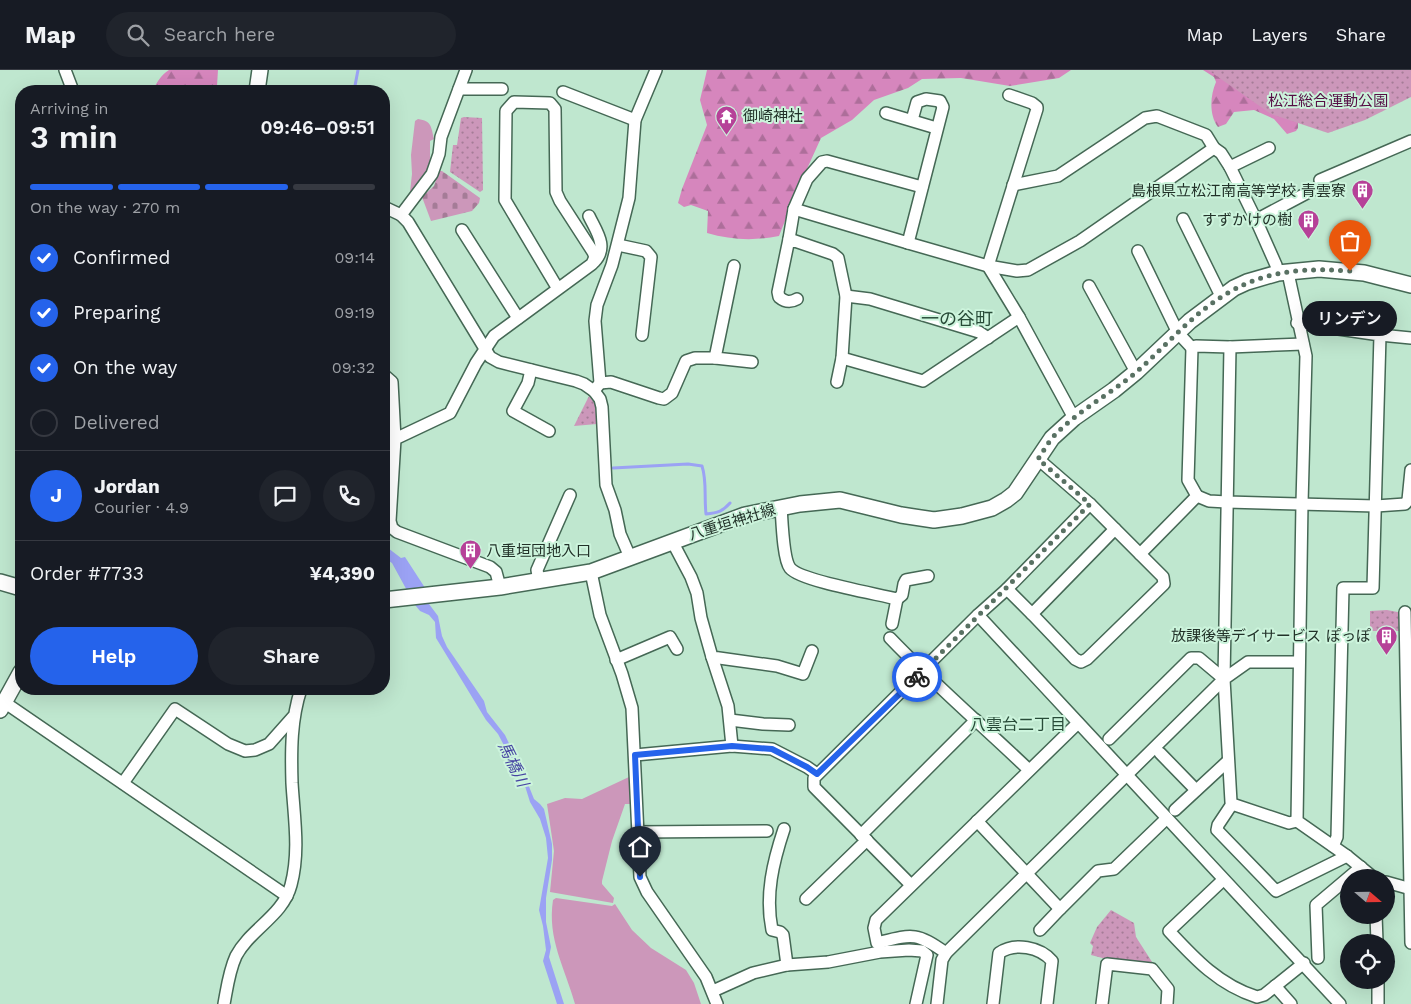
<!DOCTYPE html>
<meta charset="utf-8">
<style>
body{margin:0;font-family:"Work Sans","Noto Sans JP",sans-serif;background:#20242c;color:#f1f3f6;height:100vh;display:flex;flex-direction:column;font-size:19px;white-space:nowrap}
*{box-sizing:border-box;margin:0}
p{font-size:16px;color:#9ea1a6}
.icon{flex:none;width:28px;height:28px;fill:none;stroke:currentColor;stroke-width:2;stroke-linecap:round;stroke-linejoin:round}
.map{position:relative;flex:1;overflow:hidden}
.details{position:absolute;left:15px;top:15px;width:375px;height:610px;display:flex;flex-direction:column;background:#171b24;border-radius:20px;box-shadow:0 5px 20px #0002}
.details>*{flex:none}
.needle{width:32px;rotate:110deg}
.controls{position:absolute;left:1340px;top:799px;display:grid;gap:10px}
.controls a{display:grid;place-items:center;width:55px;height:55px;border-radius:50%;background:#171b24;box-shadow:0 5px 20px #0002;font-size:25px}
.pin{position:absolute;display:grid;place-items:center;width:42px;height:42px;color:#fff;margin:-51px -21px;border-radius:50% 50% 50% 0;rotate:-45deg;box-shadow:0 0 5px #0007}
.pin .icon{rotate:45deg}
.courier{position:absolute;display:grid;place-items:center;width:50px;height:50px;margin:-25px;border:4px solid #2563eb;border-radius:50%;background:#fff;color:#222;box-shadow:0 1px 6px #0007}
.bubble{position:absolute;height:35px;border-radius:18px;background:#171b24;box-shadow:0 5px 20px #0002;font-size:16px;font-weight:600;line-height:35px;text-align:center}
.summary em{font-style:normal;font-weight:600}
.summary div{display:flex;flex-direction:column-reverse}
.summary{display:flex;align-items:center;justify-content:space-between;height:85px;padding:0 15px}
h1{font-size:32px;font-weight:600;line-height:38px}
.bar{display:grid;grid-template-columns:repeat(4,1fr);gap:8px 5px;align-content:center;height:60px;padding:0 15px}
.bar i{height:6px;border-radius:4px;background:#363941}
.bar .selected{background:#2563eb}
.bar p{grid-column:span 4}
.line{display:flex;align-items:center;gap:12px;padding:0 15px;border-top:1px solid #363941}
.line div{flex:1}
.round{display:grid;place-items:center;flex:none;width:52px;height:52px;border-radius:26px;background:#20242c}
ol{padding:0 15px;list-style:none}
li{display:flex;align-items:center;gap:15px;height:55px}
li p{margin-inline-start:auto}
li .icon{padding:5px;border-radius:50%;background:#2563eb;color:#fff;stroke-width:4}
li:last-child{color:#9ea1a6}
li i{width:28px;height:28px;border:2px solid #363941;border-radius:50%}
.primary-button{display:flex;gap:10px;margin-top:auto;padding:10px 15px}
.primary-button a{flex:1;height:58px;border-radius:30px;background:#2563eb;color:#fff;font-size:20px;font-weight:600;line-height:58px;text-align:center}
.primary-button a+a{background:#20242c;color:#f1f3f6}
header{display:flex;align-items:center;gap:30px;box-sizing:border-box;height:70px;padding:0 25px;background:#171b24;border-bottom:1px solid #363941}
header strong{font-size:24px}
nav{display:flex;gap:28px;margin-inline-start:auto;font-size:18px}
.search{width:350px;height:45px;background:#20242c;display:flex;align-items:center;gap:12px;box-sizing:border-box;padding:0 18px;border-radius:28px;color:#9ea1a6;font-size:19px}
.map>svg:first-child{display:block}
.grass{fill:#cc97ba}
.forest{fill:url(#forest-firs)}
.cemetery{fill:url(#cemetery-stones)}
.park{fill:url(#park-dots)}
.water{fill:#9ba2f4}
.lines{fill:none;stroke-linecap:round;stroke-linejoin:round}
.stream{stroke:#9ba2f4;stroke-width:3}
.street-casing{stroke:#456855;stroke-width:14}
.secondary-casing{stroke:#456855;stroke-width:18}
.street{stroke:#fff;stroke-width:11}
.secondary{stroke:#fff;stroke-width:15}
.done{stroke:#597163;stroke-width:5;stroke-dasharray:0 9}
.route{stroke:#2563eb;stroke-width:6}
.labels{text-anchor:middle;stroke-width:4;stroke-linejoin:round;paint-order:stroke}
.park-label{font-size:15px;fill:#560f45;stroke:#ccf4dc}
.poi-label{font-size:15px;fill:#223229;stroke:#ccf4dc;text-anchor:end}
.street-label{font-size:15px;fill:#223229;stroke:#ccf4dc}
.neighbourhood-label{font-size:16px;fill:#284b38;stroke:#ccf4dc}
.water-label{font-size:16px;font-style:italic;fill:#4745a3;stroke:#ccf4dc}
.quarter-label{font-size:18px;fill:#284b38;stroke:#ccf4dc}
</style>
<header>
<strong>Map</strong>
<div class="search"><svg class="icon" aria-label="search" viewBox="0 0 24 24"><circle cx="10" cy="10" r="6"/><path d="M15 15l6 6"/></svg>Search here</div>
<nav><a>Map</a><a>Layers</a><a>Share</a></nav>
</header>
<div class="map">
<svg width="1411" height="934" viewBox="0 0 1411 934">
<defs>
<pattern id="forest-firs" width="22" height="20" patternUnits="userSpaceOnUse" patternTransform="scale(1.25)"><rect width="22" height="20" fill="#d686bd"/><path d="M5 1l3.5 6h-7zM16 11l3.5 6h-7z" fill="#ad6e9a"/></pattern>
<pattern id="cemetery-stones" width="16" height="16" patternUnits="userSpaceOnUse" patternTransform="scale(1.25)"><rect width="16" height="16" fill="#cc97ba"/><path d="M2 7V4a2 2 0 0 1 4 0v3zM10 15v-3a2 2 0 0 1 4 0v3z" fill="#a57c97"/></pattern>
<pattern id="park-dots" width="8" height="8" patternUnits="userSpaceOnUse" patternTransform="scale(1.25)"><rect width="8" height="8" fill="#cc97ba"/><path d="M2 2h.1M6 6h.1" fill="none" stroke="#a57c97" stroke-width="1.8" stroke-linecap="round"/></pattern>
</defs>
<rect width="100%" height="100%" fill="#bfe7cf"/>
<g class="grass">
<path d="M418,49C432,51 431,57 434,69L430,71V94L429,99L412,122H410L412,104L411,85L415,51Z"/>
<path d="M629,707L633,734H625L612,771L602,811V814L614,828L613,833L550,822L554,781L547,734L565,728L582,729Z"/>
<path d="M556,828L612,836L615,834L632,860L651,878L686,900L694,913L701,934H575C565,898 547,869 553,830Z"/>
</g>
<g class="forest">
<path d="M169,0H218L217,16C204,25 170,21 153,21C156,13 161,5 169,0Z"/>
<path d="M707,0H1071L1059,8L1010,16L961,8L922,9L908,18L874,30L852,50L821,68L796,123L779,166C754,171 731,170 707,163L708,141L691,135L684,137L678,133L682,119L707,55L700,30Z"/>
<path d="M1203,0H1288L1297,17L1298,58L1296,61L1287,64L1274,49L1254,40L1234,42L1226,54L1218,57C1209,45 1210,26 1216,12L1214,7Z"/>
</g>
<path class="cemetery" d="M439,101H442L480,128L479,133L472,141L431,151L422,127L434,116Z"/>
<g class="park">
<path d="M1208,0H1411V27L1365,50L1328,63L1271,44Z"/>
<path d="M464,47L482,48L483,120L480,122L450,102L453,75H457L461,48Z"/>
<path d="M589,326L595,334L597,354L574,356Z"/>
<path d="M1387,540L1403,543V561H1370V541Z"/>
<path d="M1111,840L1134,853L1136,867L1154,895L1110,890L1091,885L1093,876L1090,873L1097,857Z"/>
</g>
<g class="water">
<path d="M384,475L401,488L405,487L429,524L410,526L392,493L384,488Z"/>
<path d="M429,527V534L438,546L442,566L447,577L484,631L487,642L505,665L526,709L534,729L540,734L544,739L552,774V790L546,828V852L551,877L549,887L564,934H557L543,891L546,880L543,856L539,840L548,788L546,768L540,749L530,732L525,716L498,664L486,650L436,568L435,552L429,545L420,541L411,530Z"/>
</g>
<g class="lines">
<g class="stream">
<path d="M354,21L358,0"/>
<path d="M613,398L688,394L702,396C707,411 704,427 706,444C718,443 723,441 730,433"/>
</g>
<defs>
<g id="street">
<path d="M65,0L73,21"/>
<path d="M459,19H502"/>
<path d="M563,22L635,50"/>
<path d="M1009,25L1032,33L1037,37V39L988,196L1019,247L1074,348"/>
<path d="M886,43L933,57"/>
<path d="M1230,97L1269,78"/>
<path d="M1320,110L1411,71"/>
<path d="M1013,115L1058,106L1145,48L1157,46L1206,65L1214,78L1221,83L1230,97L1256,150L1276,195L1278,203"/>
<path d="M384,137L401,145L408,152L490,287L499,292L576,311L584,314L594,321L600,329L602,337L606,415L615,440L620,464L630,487"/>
<path d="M794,139L908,173L943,37L940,31L926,29L917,32L912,50"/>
<path d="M401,145L432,104L439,84L441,67L466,0"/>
<path d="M589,146C596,161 609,177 594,192"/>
<path d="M1183,149L1221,226"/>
<path d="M1256,150L1322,115"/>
<path d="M462,160L518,248"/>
<path d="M789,169L794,139L807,109L822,92L827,91L922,117"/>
<path d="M908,173L988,196L1017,201L1028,200L1080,171L1214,78"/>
<path d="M618,175L646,181L651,187L642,265"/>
<path d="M1138,181L1178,263L1192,278"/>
<path d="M734,196L715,288L752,292"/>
<path d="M1288,203L1306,286L1302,433L1297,751L1347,786L1374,808"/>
<path d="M1089,216L1136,302"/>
<path d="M846,226L870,229L979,262L988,268"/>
<path d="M797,229C790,233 785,232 779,227L778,222L789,169L833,184L838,188L846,226L842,288L837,312"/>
<path d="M1297,253L1380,265L1373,518H1343L1337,767L1333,776"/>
<path d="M1380,265L1411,268"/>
<path d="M842,288L923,311L1019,247"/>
<path d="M531,300L528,313L513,341L549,361"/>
<path d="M384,305L392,312L395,369"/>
<path d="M600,313L611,312L659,328L664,329L672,323L686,291L695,288H715"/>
<path d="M594,321L600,313L595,251L597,235L612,195L629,128L635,50L656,0"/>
<path d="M1197,426L1209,431L1227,432L1376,436L1405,434L1408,430L1411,400"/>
<path d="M781,437C782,450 783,489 790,498C800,511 878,524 897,529L902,525L904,514L906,510L928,506"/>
<path d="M672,471L691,507L697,523L701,548L712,587L777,596L803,604L812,581"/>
<path d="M1140,484L1197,426L1188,410L1192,278L1196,276L1230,277L1303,274"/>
<path d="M591,502L600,545L622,604L632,638L640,807L647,822L706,907L717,934"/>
<path d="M539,511L537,500L570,425"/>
<path d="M500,517L496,502L490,497L397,462L392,458L390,451L395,369L450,343L476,293L494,266L592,194L595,187L593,182L560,131L556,122L555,39L550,33L514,32L506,41L505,130L558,219"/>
<path d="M1007,519L1032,544L1115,459"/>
<path d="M1405,542L1411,873"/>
<path d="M1032,544L1075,589L1081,592L1087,589L1164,514L1163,507L1090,434"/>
<path d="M978,545L1340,934"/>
<path d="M892,554L897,529"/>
<path d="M890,568C934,614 983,656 1029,700"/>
<path d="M712,587L728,636L732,676"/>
<path d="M616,590L670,567L677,579"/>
<path d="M4,632L287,826"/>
<path d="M730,650L763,654L789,655"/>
<path d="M1109,669L1191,588H1199L1224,609"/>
<path d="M1160,683L1196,720"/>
<path d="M635,685L732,676L772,679L807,697L817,704"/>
<path d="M123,713L175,639L228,674L245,681L255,680L269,674L293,647"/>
<path d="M1232,734L1218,755L1217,760L1276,821L1347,786"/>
<path d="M1175,740L1228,691"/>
<path d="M977,751L1060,839L1098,801L1114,799L1167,748"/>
<path d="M1297,751L1289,753L1232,734L1231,732L1224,609L1248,592H1299"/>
<path d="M784,759C773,792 765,825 772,860L780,862L783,865L787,895"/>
<path d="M638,762L767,761"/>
<path d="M861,765L976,650"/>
<path d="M1223,810L1169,861C1195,889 1219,915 1257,927L1264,925L1304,893"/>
<path d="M1386,812L1411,819"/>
<path d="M911,815L814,717V708L978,545L1007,519L1090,434L1038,389"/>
<path d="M806,829L867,770"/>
<path d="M1376,845L1377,872"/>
<path d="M1040,860L1060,839"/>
<path d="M946,883C916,862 913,864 877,873L874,858L876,850L1078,653"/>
<path d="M1318,888L1316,835L1361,797"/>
<path d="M1378,910V933"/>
<path d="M1275,916L1291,934"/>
<path d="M713,921L753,903L787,895L828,892L880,882L909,880L922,881L927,885L916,934"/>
<path d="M224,934C227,918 229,901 236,886C250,859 283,846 291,815C300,781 294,747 292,713C291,681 291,649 301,619"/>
<path d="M937,934L942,890L946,883L1224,609L1230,277"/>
<path d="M993,934L999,883C1015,872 1040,877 1052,891L1047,934"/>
<path d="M1102,934L1107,894L1152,899L1168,919L1167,934"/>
</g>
<g id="secondary">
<path d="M257,21L260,0"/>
<path d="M0,512L21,518"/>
<path d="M384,530L500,517L591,502L745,445L800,434L840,430L901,445L934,450L962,446L992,438L1006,430L1015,423L1052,368L1074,348L1114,320L1136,302L1190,251L1234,218L1247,212L1278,203L1319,199L1364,203L1411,215"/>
<path d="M0,640L21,602"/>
</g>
</defs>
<use href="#street" class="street-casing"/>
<use href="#secondary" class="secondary-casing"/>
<use href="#street" class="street"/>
<use href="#secondary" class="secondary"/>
</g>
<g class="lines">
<path class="done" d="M917,607L1090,434L1038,389C1043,382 1047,374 1053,367C1076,342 1107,326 1134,304C1153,288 1170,269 1189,252C1240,206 1283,196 1350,201"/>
<path class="route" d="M640,807L635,685L732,676L772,679L807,697L817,704L917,607"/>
</g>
<defs>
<symbol id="temple-pin" viewBox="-11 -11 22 30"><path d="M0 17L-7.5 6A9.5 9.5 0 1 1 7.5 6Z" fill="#b64198" stroke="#ccf4dc"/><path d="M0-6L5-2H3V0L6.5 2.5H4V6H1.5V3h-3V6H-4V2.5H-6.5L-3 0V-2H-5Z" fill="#fff"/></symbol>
<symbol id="building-pin" viewBox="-11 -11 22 30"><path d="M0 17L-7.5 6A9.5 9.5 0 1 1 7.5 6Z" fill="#b64198" stroke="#ccf4dc"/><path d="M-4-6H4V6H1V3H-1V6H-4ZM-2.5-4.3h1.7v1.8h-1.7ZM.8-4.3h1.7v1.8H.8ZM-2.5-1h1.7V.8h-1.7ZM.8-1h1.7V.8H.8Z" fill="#fff"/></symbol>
</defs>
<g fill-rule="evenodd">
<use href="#temple-pin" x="714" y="34" width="25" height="34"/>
<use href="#building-pin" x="1350" y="108" width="25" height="34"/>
<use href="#building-pin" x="1296" y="138" width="25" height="34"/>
<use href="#building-pin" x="458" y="468" width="25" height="34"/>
<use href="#building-pin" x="1374" y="554" width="25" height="34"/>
</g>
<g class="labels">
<g class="park-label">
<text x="1328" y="36">松江総合運動公園</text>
</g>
<g class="poi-label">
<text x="743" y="51" text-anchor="start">御崎神社</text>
<text x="1346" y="126">島根県立松江南高等学校 青雲寮</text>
<text x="1292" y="155">すずかけの樹</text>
<text x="486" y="486" text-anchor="start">八重垣団地入口</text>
<text x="1371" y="571">放課後等デイサービス ぽっぽ</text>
</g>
<g class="street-label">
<text transform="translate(732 452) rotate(-17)" y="5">八重垣神社線</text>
</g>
<g class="neighbourhood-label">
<text x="1018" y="660">八雲台二丁目</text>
</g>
<g class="water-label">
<text transform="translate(514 694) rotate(64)" y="6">馬橋川</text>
</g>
<g class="quarter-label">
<text x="957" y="255">一の谷町</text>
</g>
</g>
</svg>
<div class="controls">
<a><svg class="needle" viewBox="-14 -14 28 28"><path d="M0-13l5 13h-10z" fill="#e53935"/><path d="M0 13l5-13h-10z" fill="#9ea1a6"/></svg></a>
<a><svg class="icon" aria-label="locate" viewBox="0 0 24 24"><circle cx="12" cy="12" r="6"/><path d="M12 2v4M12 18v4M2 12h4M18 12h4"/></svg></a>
</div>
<div class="pin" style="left:1350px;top:201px;background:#ea580c"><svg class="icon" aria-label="bag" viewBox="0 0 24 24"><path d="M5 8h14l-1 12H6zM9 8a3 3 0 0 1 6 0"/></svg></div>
<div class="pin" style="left:640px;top:807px;background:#1f2937"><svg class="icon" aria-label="home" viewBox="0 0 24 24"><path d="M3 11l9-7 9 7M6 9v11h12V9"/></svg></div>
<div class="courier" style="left:917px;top:607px"><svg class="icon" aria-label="bike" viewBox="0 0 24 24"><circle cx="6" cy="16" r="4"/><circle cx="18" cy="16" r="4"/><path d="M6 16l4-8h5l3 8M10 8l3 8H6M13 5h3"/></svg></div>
<div class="bubble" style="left:1302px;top:231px;width:95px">リンデン</div>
<section class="details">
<div class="summary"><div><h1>3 min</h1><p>Arriving in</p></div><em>09:46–09:51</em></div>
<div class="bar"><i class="selected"></i><i class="selected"></i><i class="selected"></i><i></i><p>On the way · 270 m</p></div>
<ol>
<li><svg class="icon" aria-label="check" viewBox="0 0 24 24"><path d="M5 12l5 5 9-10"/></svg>Confirmed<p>09:14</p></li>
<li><svg class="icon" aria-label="check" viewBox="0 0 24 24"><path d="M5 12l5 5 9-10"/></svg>Preparing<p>09:19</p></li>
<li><svg class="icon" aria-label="check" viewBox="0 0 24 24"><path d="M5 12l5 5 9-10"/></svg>On the way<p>09:32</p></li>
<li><i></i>Delivered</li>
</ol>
<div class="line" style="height:90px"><b class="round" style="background:#2563eb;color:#fff">J</b><div><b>Jordan</b><p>Courier · 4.9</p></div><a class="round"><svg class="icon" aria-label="chat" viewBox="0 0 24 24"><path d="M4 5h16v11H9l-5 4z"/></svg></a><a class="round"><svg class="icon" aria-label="phone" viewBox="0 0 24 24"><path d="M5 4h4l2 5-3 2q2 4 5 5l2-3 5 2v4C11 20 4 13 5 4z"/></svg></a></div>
<div class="line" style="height:65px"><div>Order #7733</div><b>¥4,390</b></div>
<div class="primary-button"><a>Help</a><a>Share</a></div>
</section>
</div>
